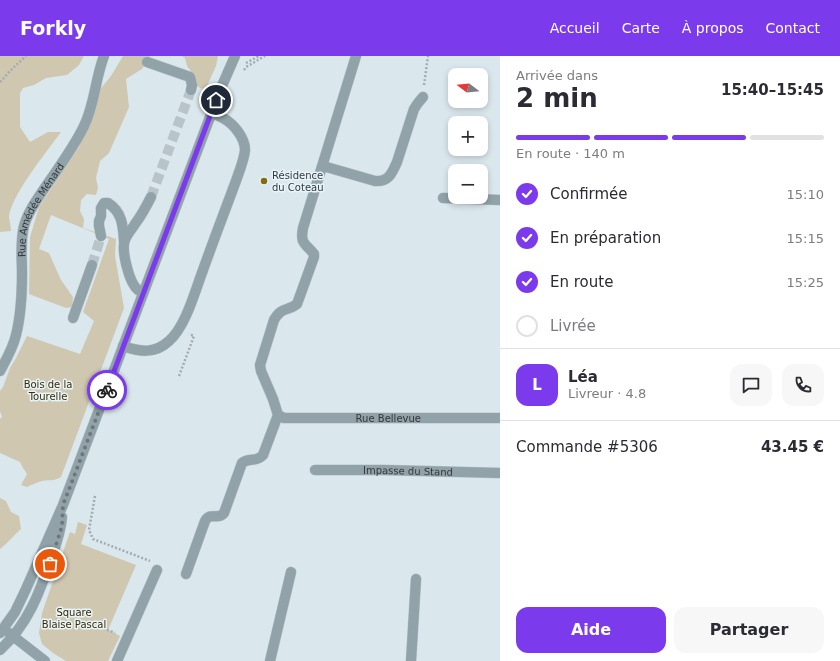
<!DOCTYPE html>
<html lang="fr">
<meta charset="utf-8">
<style>
body{margin:0;font-family:"DejaVu Sans",sans-serif;background:#f7f7f7;color:#2b2b33;height:100vh;display:flex;flex-direction:column;font-size:15px;white-space:nowrap}
*{box-sizing:border-box;margin:0}
p{font-size:13px;color:#7c7c81}
.icon{flex:none;width:22px;height:22px;fill:none;stroke:currentColor;stroke-width:2;stroke-linecap:round;stroke-linejoin:round}
.map{position:relative;flex:1;overflow:hidden}
.drawer{display:flex;flex-direction:column;background:#fff;width:340px}
.drawer>*{flex:none}
.needle{width:26px;rotate:286deg}
.tools{position:absolute;left:448px;top:12px;display:grid;gap:8px}
.tools a{display:grid;place-items:center;width:40px;height:40px;border-radius:8px;background:#fff;box-shadow:0 2px 6px #0003;font-size:20px}
.pin{position:absolute;display:grid;place-items:center;width:34px;height:34px;color:#fff;margin:-17px;border:2px solid #fff;border-radius:50%;box-shadow:0 1px 4px #0007}
.courier{position:absolute;display:grid;place-items:center;width:40px;height:40px;margin:-20px;border:3px solid #7c3aed;border-radius:50%;background:#fff;color:#222;box-shadow:0 1px 5px #0007}
.summary em{font-style:normal;font-weight:700}
.summary div{display:flex;flex-direction:column-reverse}
.summary{display:flex;align-items:center;justify-content:space-between;height:68px;padding:0 16px}
h1{font-size:26px;font-weight:700;line-height:30px}
.bar{display:grid;grid-template-columns:repeat(4,1fr);gap:6px 4px;align-content:center;height:48px;padding:0 16px}
.bar i{height:5px;border-radius:3px;background:#e1e1e2}
.bar .selected{background:#7c3aed}
.bar p{grid-column:span 4}
.line{display:flex;align-items:center;gap:10px;padding:0 16px;border-top:1px solid #e1e1e2}
.line div{flex:1}
.round{display:grid;place-items:center;flex:none;width:42px;height:42px;border-radius:12px;background:#f7f7f7}
ol{padding:0 16px;list-style:none}
li{display:flex;align-items:center;gap:12px;height:44px}
li p{margin-inline-start:auto}
li .icon{padding:4px;border-radius:50%;background:#7c3aed;color:#fff;stroke-width:4}
li:last-child{color:#7c7c81}
li i{width:22px;height:22px;border:2px solid #e1e1e2;border-radius:50%}
.action{display:flex;gap:8px;margin-top:auto;padding:8px 16px}
.action a{flex:1;height:46px;border-radius:12px;background:#7c3aed;color:#fff;font-size:16px;font-weight:700;line-height:46px;text-align:center}
.action a+a{background:#f7f7f7;color:#2b2b33}
header{display:flex;align-items:center;gap:24px;box-sizing:border-box;height:56px;padding:0 20px;background:#7c3aed;color:#fff}
header strong{font-size:19px}
nav{display:flex;gap:22px;margin-inline-start:auto;font-size:14px}
main{display:flex;flex:1;min-height:0}
.map>svg:first-child{display:block}
.green{fill:#d0c7b1}
.lines{fill:none;stroke-linecap:round;stroke-linejoin:round}
.minor-tunnel{stroke:#b9c4ca;stroke-width:10;stroke-dasharray:10 5;stroke-linecap:butt}
.minor-casing{stroke:#b9c4ca;stroke-width:11}
.path{stroke:#a2acb1;stroke-width:2.5;stroke-dasharray:2 2;stroke-linecap:butt}
.minor{stroke:#91a2a9;stroke-width:10}
.done{stroke:#6e767a;stroke-width:4;stroke-dasharray:0 7.2}
.route{stroke:#7c3aed;stroke-width:5}
.poi-dot{fill:#886b09;stroke:#e7f4fa;stroke-width:1.5}
.labels{text-anchor:middle;stroke-width:3;stroke-linejoin:round;paint-order:stroke}
.poi-label{font-size:10px;fill:#34393c;stroke:#e7f4fa;text-anchor:start}
.street-label{font-size:10px;fill:#34393c;stroke:#e7f4fa}
.park-label{font-size:10px;fill:#3a2b00;stroke:#e7f4fa}
</style>
<header>
<strong>Forkly</strong>
<nav><a>Accueil</a><a>Carte</a><a>À propos</a><a>Contact</a></nav>
</header>
<main>
<div class="map">
<svg width="500" height="605" viewBox="0 0 500 605">
<rect width="100%" height="100%" fill="#dae7ed"/>
<g class="green">
<path d="M0,0H84L79,9L67,19L46,22L34,29L23,32L20,37V71L30,86L48,76H61C48,94 9,142 9,162C10,167 11,171 11,175L0,176Z"/>
<path d="M123,0H150L142,13L126,23L129,51L109,97L100,105L96,122L98,132L96,139L87,138L81,144L80,155L84,163L83,172L116,183L115,200L124,252L61,421C52,426 51,423 42,425C37,426 32,429 27,431L21,429L27,418L23,412L20,406L0,397V363L2,361L0,355V335L3,331L10,312L16,302L27,280L80,298L94,265L83,256L109,183L51,159L39,193L49,197L61,224L73,241L72,251L66,252L29,238L30,181L39,151L79,91L98,36L111,20Z"/>
<path d="M182,0H218L216,10L207,30L202,33L193,28V18L187,10L185,2Z"/>
<path d="M0,442L6,445L11,456L19,460L21,473C14,479 8,487 0,493Z"/>
<path d="M78,466L87,469L81,488L136,509L108,574L120,580L108,605H66L53,597L42,588L39,577L42,557L70,476L75,478Z"/>
</g>
<g class="lines">
<g class="minor-tunnel">
<path d="M151,141L191,34"/>
<path d="M92,209L101,180"/>
</g>
<defs>
<g id="minor">
<path d="M147,6L190,21L192,29L191,34"/>
<path d="M323,110L375,125C389,126 392,117 397,106L414,53L418,47L423,41"/>
<path d="M443,142L500,144"/>
<path d="M101,180L99,170V165L101,160V152L104,147H108C122,156 123,169 124,185"/>
<path d="M143,236C142,235 139,235 138,234C129,227 121,194 125,184C127,178 132,173 135,168C141,160 146,151 151,141"/>
<path d="M73,262L92,209"/>
<path d="M123,290C140,296 155,298 169,285C186,270 195,235 203,214C214,183 226,152 237,122C240,113 244,104 245,94C245,82 234,68 223,62C219,60 215,58 212,57"/>
<path id="s1" d="M0,315C6,304 13,292 16,279C21,259 22,238 22,218C22,202 20,185 24,170C28,155 38,142 46,130C59,111 74,91 84,70C95,48 95,23 104,0"/>
<path id="s2" d="M278,359L284,362H500"/>
<path id="s3" d="M315,414H384L500,417"/>
<path d="M186,518L205,465C211,455 218,465 224,457L242,407C249,401 256,407 263,399L278,359L273,343L261,315L260,309L274,264C282,250 287,256 297,248L314,201V198C305,187 300,188 303,172L356,0"/>
<path d="M0,577L15,556L26,533L63,449L221,32L235,0"/>
<path d="M9,577L45,605"/>
<path d="M0,594C28,568 39,538 51,503C56,489 61,476 62,461"/>
<path d="M117,605L157,514"/>
<path d="M270,605L291,516"/>
<path d="M411,605L416,523"/>
</g>
</defs>
<use href="#minor" class="minor-casing"/>
<g class="path">
<path d="M246,7L259,0"/>
<path d="M244,14L246,11L265,0"/>
<path d="M0,26L12,13L26,0"/>
<path d="M424,29L428,0"/>
<path d="M179,320L194,280L189,278"/>
<path d="M95,440L89,474L93,483L150,505"/>
<path d="M96,569L115,577"/>
</g>
<use href="#minor" class="minor"/>
</g>
<g class="lines">
<path class="done" d="M50,508L62,470L63,449L107,334"/>
<path class="route" d="M107,334L216,44"/>
</g>
<circle class="poi-dot" cx="264" cy="125" r="4"/>
<g class="labels">
<g class="poi-label">
<text x="272" y="123">Résidence<tspan x="272" dy="12">du Coteau</tspan></text>
</g>
<g class="street-label">
<text dy="4" stroke="none"><textPath href="#s1" startOffset="170">Rue Amédée Ménard</textPath></text>
<text dy="4" stroke="none"><textPath href="#s2" startOffset="111">Rue Bellevue</textPath></text>
<text dy="4" stroke="none"><textPath href="#s3" startOffset="93">Impasse du Stand</textPath></text>
</g>
<g class="park-label">
<text x="48" y="332">Bois de la<tspan x="48" dy="12">Tourelle</tspan></text>
<text x="74" y="560">Square<tspan x="74" dy="12">Blaise Pascal</tspan></text>
</g>
</g>
</svg>
<div class="tools">
<a><svg class="needle" viewBox="-14 -14 28 28"><path d="M0-13l5 13h-10z" fill="#e53935"/><path d="M0 13l5-13h-10z" fill="#7c7c81"/></svg></a>
<a>+</a>
<a>−</a>
</div>
<div class="pin" style="left:50px;top:508px;background:#ea580c"><svg class="icon" aria-label="bag" viewBox="0 0 24 24"><path d="M5 8h14l-1 12H6zM9 8a3 3 0 0 1 6 0"/></svg></div>
<div class="pin" style="left:216px;top:44px;background:#1f2937"><svg class="icon" aria-label="home" viewBox="0 0 24 24"><path d="M3 11l9-7 9 7M6 9v11h12V9"/></svg></div>
<div class="courier" style="left:107px;top:334px"><svg class="icon" aria-label="bike" viewBox="0 0 24 24"><circle cx="6" cy="16" r="4"/><circle cx="18" cy="16" r="4"/><path d="M6 16l4-8h5l3 8M10 8l3 8H6M13 5h3"/></svg></div>
</div>
<section class="drawer">
<div class="summary"><div><h1>2 min</h1><p>Arrivée dans</p></div><em>15:40–15:45</em></div>
<div class="bar"><i class="selected"></i><i class="selected"></i><i class="selected"></i><i></i><p>En route · 140 m</p></div>
<ol>
<li><svg class="icon" aria-label="check" viewBox="0 0 24 24"><path d="M5 12l5 5 9-10"/></svg>Confirmée<p>15:10</p></li>
<li><svg class="icon" aria-label="check" viewBox="0 0 24 24"><path d="M5 12l5 5 9-10"/></svg>En préparation<p>15:15</p></li>
<li><svg class="icon" aria-label="check" viewBox="0 0 24 24"><path d="M5 12l5 5 9-10"/></svg>En route<p>15:25</p></li>
<li><i></i>Livrée</li>
</ol>
<div class="line" style="height:72px"><b class="round" style="background:#7c3aed;color:#fff">L</b><div><b>Léa</b><p>Livreur · 4.8</p></div><a class="round"><svg class="icon" aria-label="chat" viewBox="0 0 24 24"><path d="M4 5h16v11H9l-5 4z"/></svg></a><a class="round"><svg class="icon" aria-label="phone" viewBox="0 0 24 24"><path d="M5 4h4l2 5-3 2q2 4 5 5l2-3 5 2v4C11 20 4 13 5 4z"/></svg></a></div>
<div class="line" style="height:52px"><div>Commande #5306</div><b>43.45 €</b></div>
<div class="action"><a>Aide</a><a>Partager</a></div>
</section>
</main>
